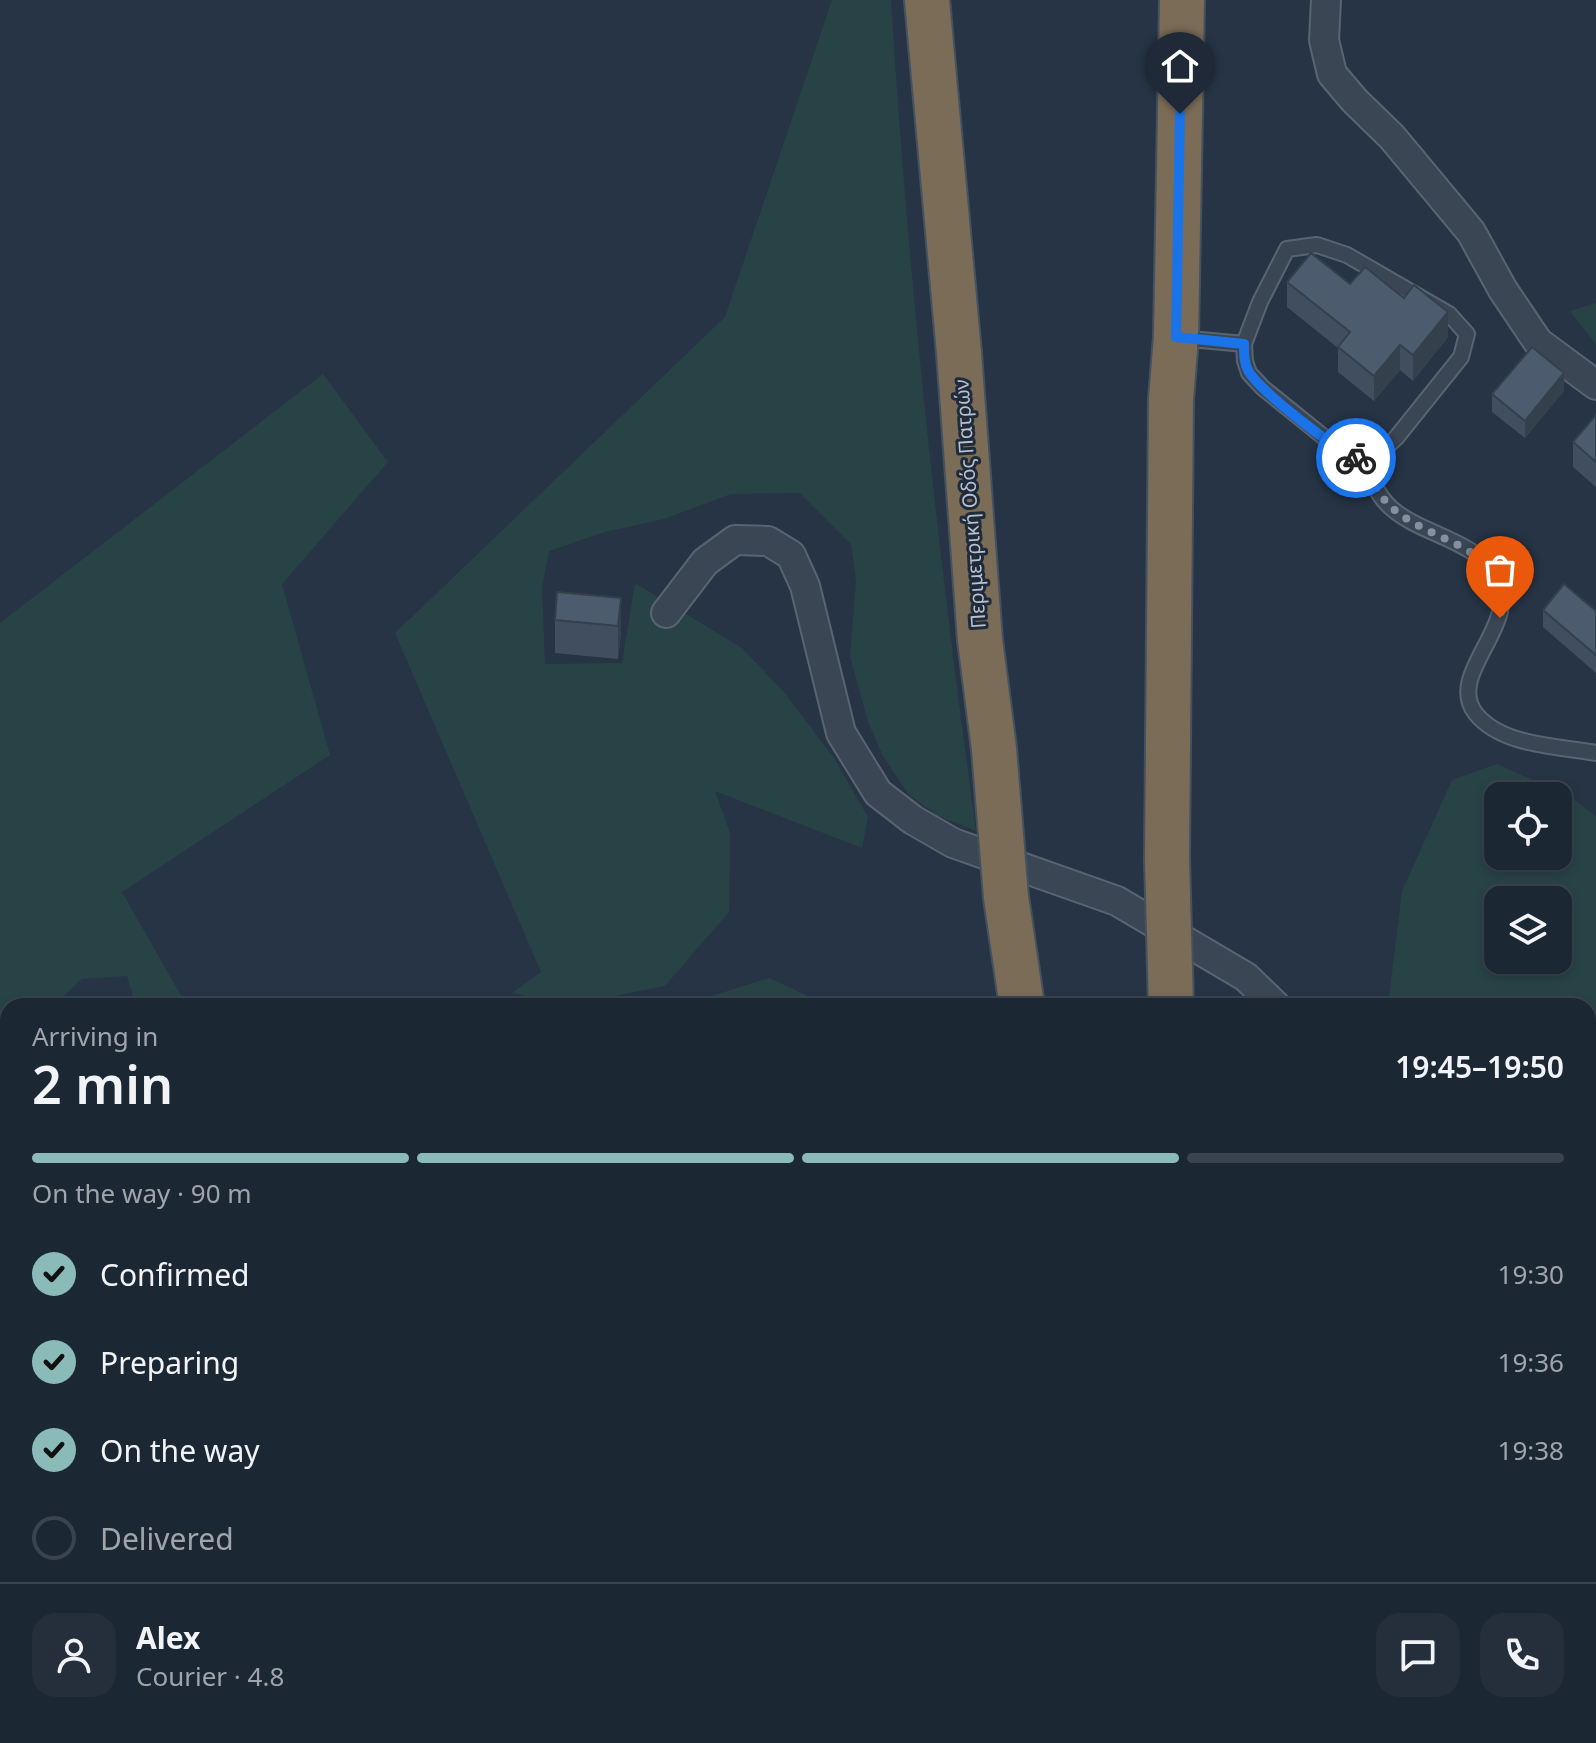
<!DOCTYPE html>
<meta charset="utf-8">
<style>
body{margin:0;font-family:"Noto Sans",sans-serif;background:#252f3c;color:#f1f3f6;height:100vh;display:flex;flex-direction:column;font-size:30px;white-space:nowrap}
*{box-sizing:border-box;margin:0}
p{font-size:26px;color:#a0a5ac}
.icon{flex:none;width:44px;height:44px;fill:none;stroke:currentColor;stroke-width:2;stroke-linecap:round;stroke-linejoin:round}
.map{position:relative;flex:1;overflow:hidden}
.panel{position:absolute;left:0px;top:998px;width:1596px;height:746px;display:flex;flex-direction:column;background:#1c2734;border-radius:24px 24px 0 0;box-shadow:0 4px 12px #0003,0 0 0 2px #3a444f}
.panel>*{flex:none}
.controls{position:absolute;left:1484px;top:782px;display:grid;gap:16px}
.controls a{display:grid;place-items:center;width:88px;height:88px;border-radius:16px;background:#1c2734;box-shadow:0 4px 12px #0003,0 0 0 2px #3a444f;font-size:40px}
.pin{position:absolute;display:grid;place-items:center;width:68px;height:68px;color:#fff;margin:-82px -34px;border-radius:50% 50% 50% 0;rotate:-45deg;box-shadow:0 0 8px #0007}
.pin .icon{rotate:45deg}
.courier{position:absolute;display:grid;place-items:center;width:80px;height:80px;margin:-40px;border:6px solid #1a73e8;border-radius:50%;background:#fff;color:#222;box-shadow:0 2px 10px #0007}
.head em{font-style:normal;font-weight:600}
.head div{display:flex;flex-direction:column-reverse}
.head{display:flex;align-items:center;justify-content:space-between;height:136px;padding:0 32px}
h1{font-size:52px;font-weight:600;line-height:60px}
.bar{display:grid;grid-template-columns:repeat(4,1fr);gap:12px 8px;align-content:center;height:96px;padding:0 32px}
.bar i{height:10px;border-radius:6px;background:#3a444f}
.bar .active{background:#8bbbb9}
.bar p{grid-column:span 4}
.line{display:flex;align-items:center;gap:20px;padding:0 32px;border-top:2px solid #3a444f}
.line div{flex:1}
.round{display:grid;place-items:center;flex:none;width:84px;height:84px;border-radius:24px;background:#252f3c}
ol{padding:0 32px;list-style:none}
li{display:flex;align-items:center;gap:24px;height:88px}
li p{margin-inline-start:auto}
li .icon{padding:8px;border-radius:50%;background:#8bbbb9;color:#111;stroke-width:4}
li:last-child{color:#a0a5ac}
li i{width:44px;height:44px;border:4px solid #3a444f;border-radius:50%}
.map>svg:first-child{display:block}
.green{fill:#284346;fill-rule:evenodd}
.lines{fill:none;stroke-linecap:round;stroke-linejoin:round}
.service-casing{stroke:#596472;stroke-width:18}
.minor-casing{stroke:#596472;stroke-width:32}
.motorway-casing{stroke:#45515f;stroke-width:48}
.service{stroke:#3b4654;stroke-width:14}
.minor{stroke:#3b4654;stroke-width:28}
.motorway{stroke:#7b6c57;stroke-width:44}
.motorway-bridge-casing{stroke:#45515f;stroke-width:48;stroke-linecap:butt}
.motorway-bridge{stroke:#7b6c57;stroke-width:44}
.wall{fill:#414e5f}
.shaded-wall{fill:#35404d}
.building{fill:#4c5b6e;stroke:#35404d;stroke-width:2}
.done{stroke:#85909e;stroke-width:8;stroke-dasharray:0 14.4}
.route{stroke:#1a73e8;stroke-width:10}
.labels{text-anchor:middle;stroke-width:6;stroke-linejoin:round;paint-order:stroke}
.street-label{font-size:20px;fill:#b8c1ce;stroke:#1f2b3a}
</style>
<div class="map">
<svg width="1596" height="1743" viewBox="0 0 1596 1743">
<rect width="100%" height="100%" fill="#263445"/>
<g class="green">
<path d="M832,0H891C908,278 938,555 976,831L938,816L908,794L883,756L868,722L850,656L856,582L851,544L800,493L731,494L664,519L605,532L549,551L542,588L545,664L622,663L635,583L742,648L784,692L834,758L868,817L862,848L715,791L730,833L729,912L665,986L567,1005L512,993L541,972L395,633L725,317Z"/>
<path d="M1596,303V344L1570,311Z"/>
<path d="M323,374L388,462L282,584L330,755L122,892L187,1006H136L127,976L82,979L53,1006H8V1067L0,1082V623Z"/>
<path d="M1497,764L1569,796L1596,816V1025L1588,1022V1006H1388L1402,891L1452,780ZM1498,796H1558V856H1498ZM1498,900H1558V960H1498Z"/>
<path d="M769,978L806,995L813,1006H680Z"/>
<path d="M1588,1047L1596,1050V1743H1387L1388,1736H1588Z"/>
<path d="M386,1736H552L541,1743H360Z"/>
<path d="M692,1736H1325L1326,1743H688Z"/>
</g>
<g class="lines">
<defs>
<g id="service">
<path d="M1317,245L1347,255L1449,314L1467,334L1461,357L1396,438L1382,451L1368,458L1354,457L1330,442L1263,388L1249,373L1245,361L1244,344L1260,302L1287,249Z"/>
<path d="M1180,338L1244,344"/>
<path d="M1368,458C1374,539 1466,523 1496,577C1523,624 1444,674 1476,714C1502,746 1558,746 1596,753"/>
</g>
<g id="minor">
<path d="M1326,0L1324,40L1332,74L1355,101L1392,137L1471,232L1503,290L1538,342L1596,385"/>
<path d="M666,613L705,562L735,540L768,541L791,555L805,586L841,733L878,793L913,820L953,843L1117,901L1246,977L1276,1006"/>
<path d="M1588,1035L1596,1037"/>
<path d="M1339,1736V1743"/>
</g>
<g id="motorway">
<path d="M927,0L959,353"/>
<path d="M1171,399L1176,337L1182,0"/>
<path d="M1124,1736L1125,1743"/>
<path d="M1227,1736L1228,1743"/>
</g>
</defs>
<use href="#service" class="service-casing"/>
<use href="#minor" class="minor-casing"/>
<use href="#motorway" class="motorway-casing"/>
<use href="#service" class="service"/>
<use href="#minor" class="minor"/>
<use href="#motorway" class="motorway"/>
<defs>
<g id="motorway-bridge">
<path d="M959,353L980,640L994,749L1006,897L1022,1006"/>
<path d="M1171,1006L1167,859L1171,399"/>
</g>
</defs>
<use href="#motorway-bridge" class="motorway-bridge-casing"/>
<use href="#motorway-bridge" class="motorway-bridge"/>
</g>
<g class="wall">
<path d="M1287,282L1350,284L1448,337L1413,381L1400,370L1374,401L1338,372V348L1287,307Z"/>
<path d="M1564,391L1525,438L1492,412V394Z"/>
<path d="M1596,415V487L1573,467V442Z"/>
<path d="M621,598V631L618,659L555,653V620Z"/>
<path d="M1543,610L1596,611V673L1543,627Z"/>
</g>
<g class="shaded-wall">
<path d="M1448,312V337L1413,381V355Z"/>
<path d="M1400,345V370L1374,401V376Z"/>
<path d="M1564,373V391L1525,438V421Z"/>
<path d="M621,598V631L618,659V626Z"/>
</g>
<g class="building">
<path d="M1311,253L1350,284L1365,267L1404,298L1414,285L1448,312L1413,355L1400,345L1374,376L1338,347L1350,332L1287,282Z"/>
<path d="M1532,347L1564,373L1525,421L1492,394Z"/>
<path d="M1596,415V462L1573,442Z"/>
<path d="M1564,584L1596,611V655L1543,610Z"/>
<path d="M557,592L621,598L618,626L555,620Z"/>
</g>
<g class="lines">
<path class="done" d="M1356,458H1368C1375,552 1517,523 1500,618"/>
<path class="route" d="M1180,114L1176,337L1244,344C1244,355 1244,366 1251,375C1265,394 1334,449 1356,458"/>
</g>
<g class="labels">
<g class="street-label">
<text transform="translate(970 504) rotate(-94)" y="7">Περιμετρική Οδός Πατρών</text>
</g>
</g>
</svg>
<div class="controls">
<a><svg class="icon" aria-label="locate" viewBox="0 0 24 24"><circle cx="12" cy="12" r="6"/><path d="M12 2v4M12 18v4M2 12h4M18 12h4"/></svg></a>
<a><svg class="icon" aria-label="layers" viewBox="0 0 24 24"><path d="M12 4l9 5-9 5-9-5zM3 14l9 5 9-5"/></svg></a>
</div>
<div class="pin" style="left:1500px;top:618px;background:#ea580c"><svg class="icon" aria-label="bag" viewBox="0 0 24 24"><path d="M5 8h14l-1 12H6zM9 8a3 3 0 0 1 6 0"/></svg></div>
<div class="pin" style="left:1180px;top:114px;background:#1f2937"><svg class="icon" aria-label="home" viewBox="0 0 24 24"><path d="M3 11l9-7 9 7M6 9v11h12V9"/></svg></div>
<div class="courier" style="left:1356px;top:458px"><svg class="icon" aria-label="bike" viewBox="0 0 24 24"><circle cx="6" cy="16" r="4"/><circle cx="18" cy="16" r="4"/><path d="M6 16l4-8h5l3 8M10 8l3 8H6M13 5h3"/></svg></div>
<section class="panel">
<div class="head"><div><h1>2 min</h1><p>Arriving in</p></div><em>19:45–19:50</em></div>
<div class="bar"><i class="active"></i><i class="active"></i><i class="active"></i><i></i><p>On the way · 90 m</p></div>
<ol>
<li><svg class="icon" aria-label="check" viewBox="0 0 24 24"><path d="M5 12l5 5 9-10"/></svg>Confirmed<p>19:30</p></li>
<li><svg class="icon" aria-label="check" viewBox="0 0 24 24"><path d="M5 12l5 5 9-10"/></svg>Preparing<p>19:36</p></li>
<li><svg class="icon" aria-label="check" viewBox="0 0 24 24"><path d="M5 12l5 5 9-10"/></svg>On the way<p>19:38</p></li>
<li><i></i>Delivered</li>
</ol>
<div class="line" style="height:144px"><a class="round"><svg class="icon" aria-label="person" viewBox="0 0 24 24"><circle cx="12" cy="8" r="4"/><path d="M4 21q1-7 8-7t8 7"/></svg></a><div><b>Alex</b><p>Courier · 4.8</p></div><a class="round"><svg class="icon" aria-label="chat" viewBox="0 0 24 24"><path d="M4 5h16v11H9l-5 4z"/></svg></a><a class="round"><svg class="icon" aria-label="phone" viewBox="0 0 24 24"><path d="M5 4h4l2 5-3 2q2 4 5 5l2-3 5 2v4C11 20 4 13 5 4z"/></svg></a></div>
</section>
</div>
